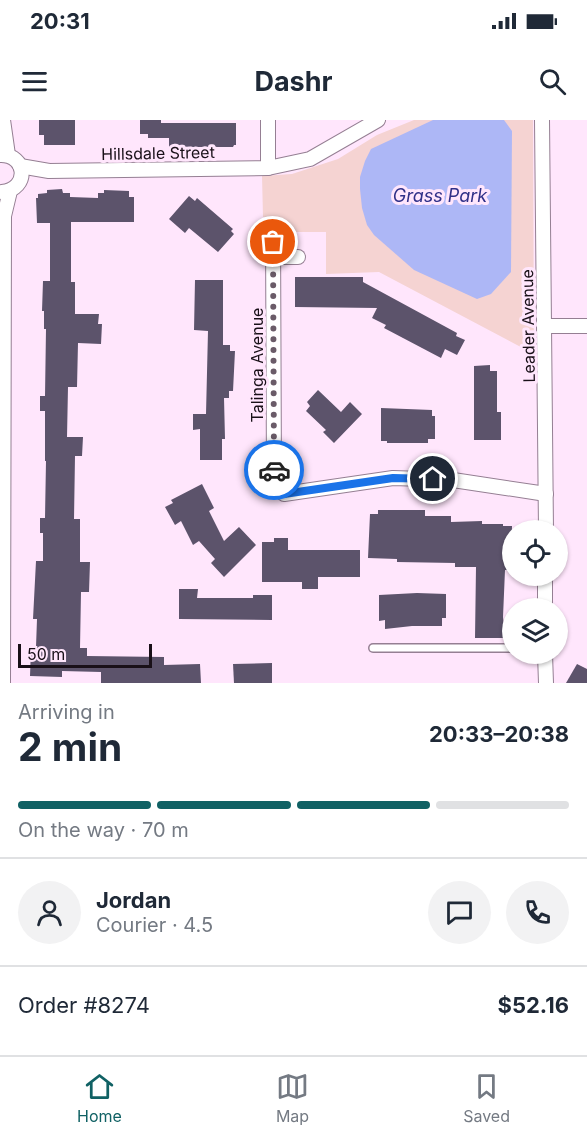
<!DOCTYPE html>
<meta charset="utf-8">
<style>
body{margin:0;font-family:Inter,sans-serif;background:#f2f2f3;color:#1f2937;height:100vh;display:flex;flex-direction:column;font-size:22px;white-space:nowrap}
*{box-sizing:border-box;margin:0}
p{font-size:20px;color:#747a83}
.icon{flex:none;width:33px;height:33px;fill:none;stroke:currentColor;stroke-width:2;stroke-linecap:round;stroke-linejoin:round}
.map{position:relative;height:563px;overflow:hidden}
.panel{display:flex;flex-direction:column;background:#fff;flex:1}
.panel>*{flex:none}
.tools{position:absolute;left:502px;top:400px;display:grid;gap:12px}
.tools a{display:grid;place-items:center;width:66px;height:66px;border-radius:50%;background:#fff;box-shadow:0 2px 4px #0004;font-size:30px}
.scale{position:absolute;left:18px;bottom:15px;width:134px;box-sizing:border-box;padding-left:6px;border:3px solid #191018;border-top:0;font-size:16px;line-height:21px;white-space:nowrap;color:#191018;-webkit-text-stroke:4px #ffe6fc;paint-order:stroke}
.pin{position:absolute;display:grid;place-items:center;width:51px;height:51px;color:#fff;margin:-26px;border:3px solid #fff;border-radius:50%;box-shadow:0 2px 6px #0007}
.courier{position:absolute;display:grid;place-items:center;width:60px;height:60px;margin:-30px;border:4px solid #1a73e8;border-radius:50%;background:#fff;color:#222;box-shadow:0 2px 8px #0007}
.headline em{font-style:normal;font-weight:700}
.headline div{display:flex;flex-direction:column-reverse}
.headline{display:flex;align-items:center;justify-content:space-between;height:102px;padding:0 18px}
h1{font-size:39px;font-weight:700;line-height:45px}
.bar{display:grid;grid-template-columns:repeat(4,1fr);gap:9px 6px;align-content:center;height:72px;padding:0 18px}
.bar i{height:8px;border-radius:4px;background:#e0e1e3}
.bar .selected{background:#106164}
.bar p{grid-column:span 4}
.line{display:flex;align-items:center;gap:15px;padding:0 18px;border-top:2px solid #e0e1e3}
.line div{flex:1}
.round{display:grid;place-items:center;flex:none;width:63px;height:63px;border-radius:32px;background:#f2f2f3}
.status{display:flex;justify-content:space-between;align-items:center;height:42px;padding:0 30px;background:#fff;direction:ltr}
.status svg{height:16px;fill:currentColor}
header{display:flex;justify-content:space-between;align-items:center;height:78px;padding:0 18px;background:#fff;font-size:27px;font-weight:700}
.tab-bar{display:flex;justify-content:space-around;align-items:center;height:84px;border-top:2px solid #e0e1e3;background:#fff;font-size:16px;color:#747a83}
.tab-bar a{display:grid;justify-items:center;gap:3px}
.tab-bar .selected{color:#106164}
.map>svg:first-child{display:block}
.green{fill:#f5d3d2}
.water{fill:#adb7f6}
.building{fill:#5c536b}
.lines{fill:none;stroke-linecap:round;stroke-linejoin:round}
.lane-casing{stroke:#957f93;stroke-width:10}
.street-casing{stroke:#957f93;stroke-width:16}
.lane{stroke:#fff;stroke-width:7}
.street{stroke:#fff;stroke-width:14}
.done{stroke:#6a5b68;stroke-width:6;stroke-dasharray:0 10.8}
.route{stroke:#1a73e8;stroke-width:8}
.labels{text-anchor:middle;stroke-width:6;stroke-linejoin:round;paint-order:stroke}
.street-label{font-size:16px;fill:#191018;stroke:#ffe6fc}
.water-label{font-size:18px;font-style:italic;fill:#303088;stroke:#ffe6fc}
</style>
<div class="status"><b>20:31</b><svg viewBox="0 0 49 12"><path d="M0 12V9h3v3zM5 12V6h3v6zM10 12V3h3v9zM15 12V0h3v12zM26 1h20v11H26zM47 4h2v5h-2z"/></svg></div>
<header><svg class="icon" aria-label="menu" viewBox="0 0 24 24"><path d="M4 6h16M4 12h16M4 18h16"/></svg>Dashr<svg class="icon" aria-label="search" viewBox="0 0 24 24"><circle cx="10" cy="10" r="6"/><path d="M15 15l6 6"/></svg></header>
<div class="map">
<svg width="587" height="563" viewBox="0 0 587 563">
<rect width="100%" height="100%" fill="#ffe6fc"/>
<path class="green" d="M414,0H533L534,234L379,152L326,154V112H284L283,98L263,97L262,56L292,54L338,39L377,15Z"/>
<path class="water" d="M433,0H504L512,11L511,152L491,174L477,179L414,150L374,115L367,105L362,88L360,69V57L365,41L371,29Z"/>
<g class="building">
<path d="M39,0H75V25H44V15H39Z"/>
<path d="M140,0H161V3H236V25H234L233,27H169V18H148V14H140Z"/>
<path d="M62,69L63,73H70V77L98,78V73H104V70L129,71V77H134V102H71V162H75V194H99L98,204H102L101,224L78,223L77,267H68L67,317H83L82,336H75L74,399H80V442H90L89,472H81L80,528H87V536L164,537V545L200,544L201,563H101V552L62,551V557L30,556L31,527H36L37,499H33L36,441H43V413H40V398H45L46,341H45V291H40V276H45L46,209H44V191H42L43,161H50V103H37L36,78H38V74L47,73V70Z"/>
<path d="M189,76L195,81L197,78L233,109L231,111L234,114L218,132L189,108L185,113L169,99Z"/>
<path d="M295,157H363V162L457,213L456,216L465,220L457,235L445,229L441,238L384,208L386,205L372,198L377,188L295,187Z"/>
<path d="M195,160H223V225H230V231H235L233,271H229V278H224L225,319H222V340H200V309L193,310V294H206L208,211L194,210Z"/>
<path d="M490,245V251H497V292H501V320H474V246Z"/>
<path d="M318,270L341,292L350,282L362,294L334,323L323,312L326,310L306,291L310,286L307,282Z"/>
<path d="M381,288L432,290V296H435V319H428V323H387V321H381Z"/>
<path d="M202,364L214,388L209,391L224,421L239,407L256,425L224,457L211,443L215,439L199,421L193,425L181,401L175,405L165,387L173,383L171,380Z"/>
<path d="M378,390H425V396H451V402L482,401V404H503V406H512L511,450H505L503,497L505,518H475L476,447H455V443L397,442V439L368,438L370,394H378Z"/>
<path d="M274,418H288V430H360V457H318V469H302V462H262V422H274Z"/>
<path d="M179,469H198L197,478H253V475H272V500L179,499Z"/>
<path d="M417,473L446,474V498H442V506H412L385,509V500L379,501V475Z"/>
<path d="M272,543V563H234L233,544Z"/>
<path d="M577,544L587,549V563H566Z"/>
</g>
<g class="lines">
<defs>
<path id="lane" d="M373,528H513"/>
<g id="street">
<path d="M3,0L8,35"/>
<path d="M542,0L546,411"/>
<path d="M0,35C27,34 30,69 2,72"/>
<path d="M20,46L49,51L268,48L310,39L378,0"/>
<path d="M268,48V0"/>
<path d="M273,108L274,359L277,368L284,374L393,358L453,360L546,374"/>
<path d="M273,137H298"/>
<path d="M545,206H587"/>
<path d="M545,489V456"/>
<path d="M545,534L546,563"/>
<path d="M3,563L4,96L10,71"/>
</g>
</defs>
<use href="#lane" class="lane-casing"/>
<use href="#street" class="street-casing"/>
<use href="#lane" class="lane"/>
<use href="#street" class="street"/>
</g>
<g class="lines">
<path class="done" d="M273,122L274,350"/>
<path class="route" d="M274,350C274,361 276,367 284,374L393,358L433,359"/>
</g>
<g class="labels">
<g class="street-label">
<text transform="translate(158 33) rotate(-1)" y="6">Hillsdale Street</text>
<text transform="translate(528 206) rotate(-91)" y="6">Leader Avenue</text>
<text transform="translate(257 245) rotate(-90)" y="6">Talinga Avenue</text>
</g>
<g class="water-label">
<text x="440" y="82">Grass Park</text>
</g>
</g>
</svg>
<div class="tools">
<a><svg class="icon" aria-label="locate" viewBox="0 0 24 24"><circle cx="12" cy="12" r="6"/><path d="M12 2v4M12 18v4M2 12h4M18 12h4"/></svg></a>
<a><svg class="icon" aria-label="layers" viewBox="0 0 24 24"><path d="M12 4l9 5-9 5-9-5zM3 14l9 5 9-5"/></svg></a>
</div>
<div class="scale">50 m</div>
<div class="pin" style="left:273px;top:122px;background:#ea580c"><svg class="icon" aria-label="bag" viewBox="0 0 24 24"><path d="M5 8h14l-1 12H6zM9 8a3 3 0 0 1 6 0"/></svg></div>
<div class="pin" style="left:433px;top:359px;background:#1f2937"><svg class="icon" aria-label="home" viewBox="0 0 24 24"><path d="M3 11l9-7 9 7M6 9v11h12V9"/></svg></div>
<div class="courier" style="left:274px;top:350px"><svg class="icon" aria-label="car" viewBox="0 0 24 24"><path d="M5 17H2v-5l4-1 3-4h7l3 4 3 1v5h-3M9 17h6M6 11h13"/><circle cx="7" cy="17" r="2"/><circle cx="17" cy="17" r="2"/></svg></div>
</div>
<section class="panel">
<div class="headline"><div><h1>2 min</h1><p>Arriving in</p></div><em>20:33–20:38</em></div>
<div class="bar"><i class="selected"></i><i class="selected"></i><i class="selected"></i><i></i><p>On the way · 70 m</p></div>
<div class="line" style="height:108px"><a class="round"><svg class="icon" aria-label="person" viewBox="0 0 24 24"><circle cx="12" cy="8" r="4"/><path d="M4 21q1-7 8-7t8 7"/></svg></a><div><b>Jordan</b><p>Courier · 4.5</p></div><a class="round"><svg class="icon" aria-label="chat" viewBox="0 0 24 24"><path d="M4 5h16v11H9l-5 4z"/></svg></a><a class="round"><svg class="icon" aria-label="phone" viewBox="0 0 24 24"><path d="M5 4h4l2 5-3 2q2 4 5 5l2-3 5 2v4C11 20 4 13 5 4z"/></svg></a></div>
<div class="line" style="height:78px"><div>Order #8274</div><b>$52.16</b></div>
</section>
<nav class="tab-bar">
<a class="selected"><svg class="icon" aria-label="home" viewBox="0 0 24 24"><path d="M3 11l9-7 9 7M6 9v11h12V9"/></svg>Home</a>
<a><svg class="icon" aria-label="map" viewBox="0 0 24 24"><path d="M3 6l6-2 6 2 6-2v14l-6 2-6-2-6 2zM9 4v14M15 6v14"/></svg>Map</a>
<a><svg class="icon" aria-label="saved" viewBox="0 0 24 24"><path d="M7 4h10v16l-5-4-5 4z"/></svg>Saved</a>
</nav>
